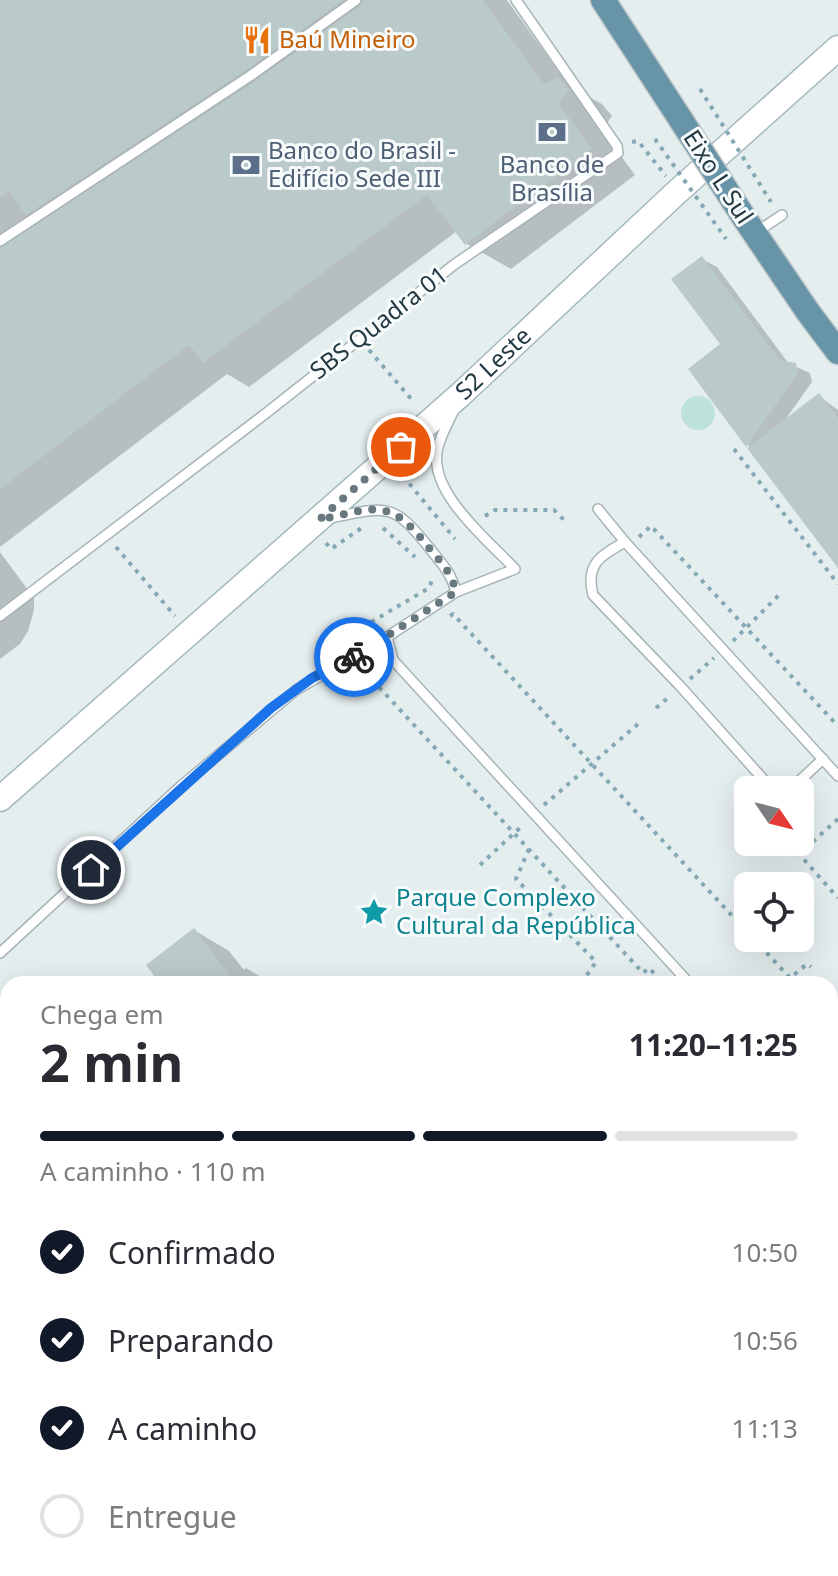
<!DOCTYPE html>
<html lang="pt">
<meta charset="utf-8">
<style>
body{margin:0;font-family:"Noto Sans",sans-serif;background:#f7f7f7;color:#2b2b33;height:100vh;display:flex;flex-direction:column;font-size:30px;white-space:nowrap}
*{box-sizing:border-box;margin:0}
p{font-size:26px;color:#7c7c81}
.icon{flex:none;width:44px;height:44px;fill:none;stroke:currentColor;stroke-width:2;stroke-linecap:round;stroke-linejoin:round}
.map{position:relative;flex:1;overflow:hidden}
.details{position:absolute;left:0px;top:976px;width:838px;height:600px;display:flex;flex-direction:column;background:#fff;border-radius:24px 24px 0 0;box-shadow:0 8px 32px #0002}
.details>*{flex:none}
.needle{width:52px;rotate:125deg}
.tools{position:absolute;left:734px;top:776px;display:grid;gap:16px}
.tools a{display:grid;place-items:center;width:80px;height:80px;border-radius:12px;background:#fff;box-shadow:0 8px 32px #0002;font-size:40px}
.pin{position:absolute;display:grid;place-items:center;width:68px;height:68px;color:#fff;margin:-34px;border:4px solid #fff;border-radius:50%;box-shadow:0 2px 8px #0007}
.courier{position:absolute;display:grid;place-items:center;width:80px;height:80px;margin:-40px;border:6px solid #1a73e8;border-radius:50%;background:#fff;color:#222;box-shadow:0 2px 10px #0007}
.summary em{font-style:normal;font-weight:700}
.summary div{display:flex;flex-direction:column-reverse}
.summary{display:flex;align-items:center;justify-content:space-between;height:136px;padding:0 40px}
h1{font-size:52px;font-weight:700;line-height:60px}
.bar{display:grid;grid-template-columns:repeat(4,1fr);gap:12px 8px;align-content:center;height:96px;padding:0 40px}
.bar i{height:10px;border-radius:6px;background:#e1e1e2}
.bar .selected{background:#111827}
.bar p{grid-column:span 4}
ol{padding:0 40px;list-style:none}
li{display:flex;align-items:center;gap:24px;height:88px}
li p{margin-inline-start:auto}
li .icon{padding:8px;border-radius:50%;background:#111827;color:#fff;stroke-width:4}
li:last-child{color:#7c7c81}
li i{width:44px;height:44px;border:4px solid #e1e1e2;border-radius:50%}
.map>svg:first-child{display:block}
.green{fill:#bde1db}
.water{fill:#8ba1d6}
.shadow{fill:#0003}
.building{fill:#bac9ca}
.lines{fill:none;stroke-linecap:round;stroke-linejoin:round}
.lane-casing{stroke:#a7b4b8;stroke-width:12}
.secondary-casing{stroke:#a6b9bf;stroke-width:27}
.primary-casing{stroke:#c1c8ca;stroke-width:27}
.highway-casing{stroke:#c1c8ca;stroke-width:27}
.path{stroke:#84a9b4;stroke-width:4;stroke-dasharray:4 6;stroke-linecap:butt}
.lane{stroke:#fff;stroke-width:9}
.secondary{stroke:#fff;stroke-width:24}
.primary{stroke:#6894a7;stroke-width:24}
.highway{stroke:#2d5971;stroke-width:24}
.primary-bridge-casing{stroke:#c1c8ca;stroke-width:27;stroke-linecap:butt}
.path-bridge{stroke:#84a9b4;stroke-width:4;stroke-dasharray:4 6;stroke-linecap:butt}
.primary-bridge{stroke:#6894a7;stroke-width:24}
.done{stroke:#67787f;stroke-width:8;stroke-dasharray:0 14.4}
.route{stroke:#1a73e8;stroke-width:10}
.labels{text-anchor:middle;stroke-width:6;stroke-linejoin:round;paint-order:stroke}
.food-label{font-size:24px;fill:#c56008;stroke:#f7fbfb;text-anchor:start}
.service-label{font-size:24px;fill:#4e5e75;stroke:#f7fbfb;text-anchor:start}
.street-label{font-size:24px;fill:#233943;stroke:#f7fbfb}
.culture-label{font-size:24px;fill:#0d838f;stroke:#f7fbfb;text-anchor:start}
</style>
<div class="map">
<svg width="838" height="1576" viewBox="0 0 838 1576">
<rect width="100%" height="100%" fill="#e5eeef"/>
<g class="green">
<circle cx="698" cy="413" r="17"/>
<path d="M838,1161V1576H316L326,1568H830V1166Z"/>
</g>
<path class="water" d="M0,1477L8,1480V1564L0,1568Z"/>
<g class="shadow">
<path d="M0,0H507L569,86L602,104L612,116L602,130L635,175L511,269L467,244L457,231L249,387L227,374L0,547Z"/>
<path d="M702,259L717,267L789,364L810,373L812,382L785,420L819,396L838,410V565L691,369L723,345Z"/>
<path d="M0,552L34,598V610L28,631L20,644L0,659Z"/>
<path d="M194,930L229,951L244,970L246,968L273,984H163Z"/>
</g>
<g class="building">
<path d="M0,0H343L246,70L26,215L9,191L0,198Z"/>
<path d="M363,0H483L544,84L558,77L569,90L559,104L592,149L465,245L427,195L203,363L189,345L0,489V248L254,82L360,6Z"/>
<path d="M702,256L780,360L796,363L798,373L746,447L688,369L720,344L671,279Z"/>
<path d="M819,393L838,418V568L747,448Z"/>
<path d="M194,928L236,984H160L146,965Z"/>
</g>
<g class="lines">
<defs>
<g id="lane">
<path d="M755,233L782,215"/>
<path d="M0,241L250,76L356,0"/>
<path d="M598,509L625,542"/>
<path d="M330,518C388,506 393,502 431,550C442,564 452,574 456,592"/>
<path d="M0,616L265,414L455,264L618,153L617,146L516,0"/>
<path d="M387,637L393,660L690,984"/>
<path d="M777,790L763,779L681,687L593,595C585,564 601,555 625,542L838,776"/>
<path d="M777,790L795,785L823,759"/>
<path d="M0,953L181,786L296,690L387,637L456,592L515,569C488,540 426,491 438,447C441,435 448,423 453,412"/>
</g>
<g id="secondary">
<path id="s1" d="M0,799L460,395L677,192L838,48"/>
</g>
<g id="primary">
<path d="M603,0L681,120"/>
<path d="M745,219L808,312L838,352"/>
</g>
<g id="highway">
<path d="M830,1139L838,1133"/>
<path d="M246,1576L256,1568"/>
</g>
</defs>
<use href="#lane" class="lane-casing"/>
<use href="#secondary" class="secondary-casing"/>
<use href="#primary" class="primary-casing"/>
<use href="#highway" class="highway-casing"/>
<g class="path">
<path d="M632,142L638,141L666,176"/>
<path d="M369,350L413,401"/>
<path d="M734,449L838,584"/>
<path d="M403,476L455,539"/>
<path d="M485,516L495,510H554L564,520"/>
<path d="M383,528L415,557"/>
<path d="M639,537L651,526L838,726"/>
<path d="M326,543L331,549L363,527"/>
<path d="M116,547L175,616"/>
<path d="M450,616L453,614L748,933"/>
<path d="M733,641L780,594"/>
<path d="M337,650L334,644L429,588L433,578"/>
<path d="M351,675L355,681L366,673L643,973L649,968L664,984"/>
<path d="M690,679L714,658"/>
<path d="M656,708L669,697"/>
<path d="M544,805L638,724"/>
<path d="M838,819L799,854L838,898"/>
<path d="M529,849L516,879L596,962L584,979"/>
<path d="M480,865L524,824"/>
<path d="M753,938L790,978L807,964L811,967"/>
<path d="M822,980L825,984"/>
<path d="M830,1018L838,1027"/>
<path d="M830,1034L838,1028"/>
<path d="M830,1420L838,1431"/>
<path d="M427,1568L428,1576"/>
<path d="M636,1568L653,1576"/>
<path d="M358,1576L368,1568"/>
<path d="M710,1576L711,1568"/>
</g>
<use href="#lane" class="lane"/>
<use href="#secondary" class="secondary"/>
<use href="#primary" class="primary"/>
<use href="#highway" class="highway"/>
<defs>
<path id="primary-bridge" d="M681,120L745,219"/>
</defs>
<use href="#primary-bridge" class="primary-bridge-casing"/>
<g class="path-bridge">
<path d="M700,89L771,202"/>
<path d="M655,139L726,239"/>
</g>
<use href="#primary-bridge" class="primary-bridge"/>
</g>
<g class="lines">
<path class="done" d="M354,657L456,592C452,574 442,563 430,549C389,497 379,507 319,520L401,447"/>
<path class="route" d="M91,870L271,708L312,678L354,657"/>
</g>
<defs>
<symbol id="restaurant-bare" viewBox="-9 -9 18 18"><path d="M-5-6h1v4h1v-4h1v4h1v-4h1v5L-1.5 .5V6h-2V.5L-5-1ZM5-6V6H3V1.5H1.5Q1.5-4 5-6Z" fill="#e8710a" stroke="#f7fbfb" stroke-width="2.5" paint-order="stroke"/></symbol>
<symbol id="bank-bare" viewBox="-9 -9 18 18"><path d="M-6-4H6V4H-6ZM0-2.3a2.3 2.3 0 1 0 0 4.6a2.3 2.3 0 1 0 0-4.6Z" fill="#5c6f8a" stroke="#f7fbfb" stroke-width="2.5" paint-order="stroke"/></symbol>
<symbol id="sight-bare" viewBox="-9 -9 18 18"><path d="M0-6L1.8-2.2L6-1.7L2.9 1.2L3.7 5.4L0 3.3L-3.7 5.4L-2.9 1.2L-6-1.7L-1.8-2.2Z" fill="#0f9aa8" stroke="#f7fbfb" stroke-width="2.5" paint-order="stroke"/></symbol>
</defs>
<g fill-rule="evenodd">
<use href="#restaurant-bare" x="237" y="20" width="40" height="40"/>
<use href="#bank-bare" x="532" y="112" width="40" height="40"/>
<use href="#bank-bare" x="226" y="145" width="40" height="40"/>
<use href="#sight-bare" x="354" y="892" width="40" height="40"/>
</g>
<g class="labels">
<g class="food-label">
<text x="279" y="48">Baú Mineiro</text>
</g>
<g class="service-label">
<text x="268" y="159">Banco do Brasil -<tspan x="268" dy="28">Edifício Sede III</tspan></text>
<text x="552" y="173" text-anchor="middle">Banco de<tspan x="552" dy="28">Brasília</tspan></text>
</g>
<g class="street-label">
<text transform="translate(718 177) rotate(57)" y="8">Eixo L Sul</text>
<text transform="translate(379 323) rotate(-38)" y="8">SBS Quadra 01</text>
<text dy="8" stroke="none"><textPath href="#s1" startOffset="658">S2 Leste</textPath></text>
</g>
<g class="culture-label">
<text x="396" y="906">Parque Complexo<tspan x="396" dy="28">Cultural da República</tspan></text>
</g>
</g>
</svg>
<div class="tools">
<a><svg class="needle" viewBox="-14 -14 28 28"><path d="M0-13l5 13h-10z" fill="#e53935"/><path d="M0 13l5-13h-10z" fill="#7c7c81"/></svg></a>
<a><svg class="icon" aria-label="locate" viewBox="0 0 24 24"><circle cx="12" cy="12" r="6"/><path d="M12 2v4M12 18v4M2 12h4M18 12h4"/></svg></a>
</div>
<div class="pin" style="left:401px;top:447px;background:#ea580c"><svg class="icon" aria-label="bag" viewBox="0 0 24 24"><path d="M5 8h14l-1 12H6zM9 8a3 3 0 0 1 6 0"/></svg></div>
<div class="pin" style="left:91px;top:870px;background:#1f2937"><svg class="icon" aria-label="home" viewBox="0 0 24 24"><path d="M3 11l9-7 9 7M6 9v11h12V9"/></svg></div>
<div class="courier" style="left:354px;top:657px"><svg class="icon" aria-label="bike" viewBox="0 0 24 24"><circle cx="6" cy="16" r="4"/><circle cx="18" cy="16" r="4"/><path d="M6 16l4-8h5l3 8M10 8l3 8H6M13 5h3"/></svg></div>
<section class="details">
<div class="summary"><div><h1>2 min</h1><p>Chega em</p></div><em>11:20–11:25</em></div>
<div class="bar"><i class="selected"></i><i class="selected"></i><i class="selected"></i><i></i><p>A caminho · 110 m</p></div>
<ol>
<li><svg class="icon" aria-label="check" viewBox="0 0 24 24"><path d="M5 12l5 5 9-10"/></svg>Confirmado<p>10:50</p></li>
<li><svg class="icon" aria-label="check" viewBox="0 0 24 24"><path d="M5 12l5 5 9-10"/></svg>Preparando<p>10:56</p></li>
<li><svg class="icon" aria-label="check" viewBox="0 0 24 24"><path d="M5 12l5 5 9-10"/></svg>A caminho<p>11:13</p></li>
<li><i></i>Entregue</li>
</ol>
</section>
</div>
